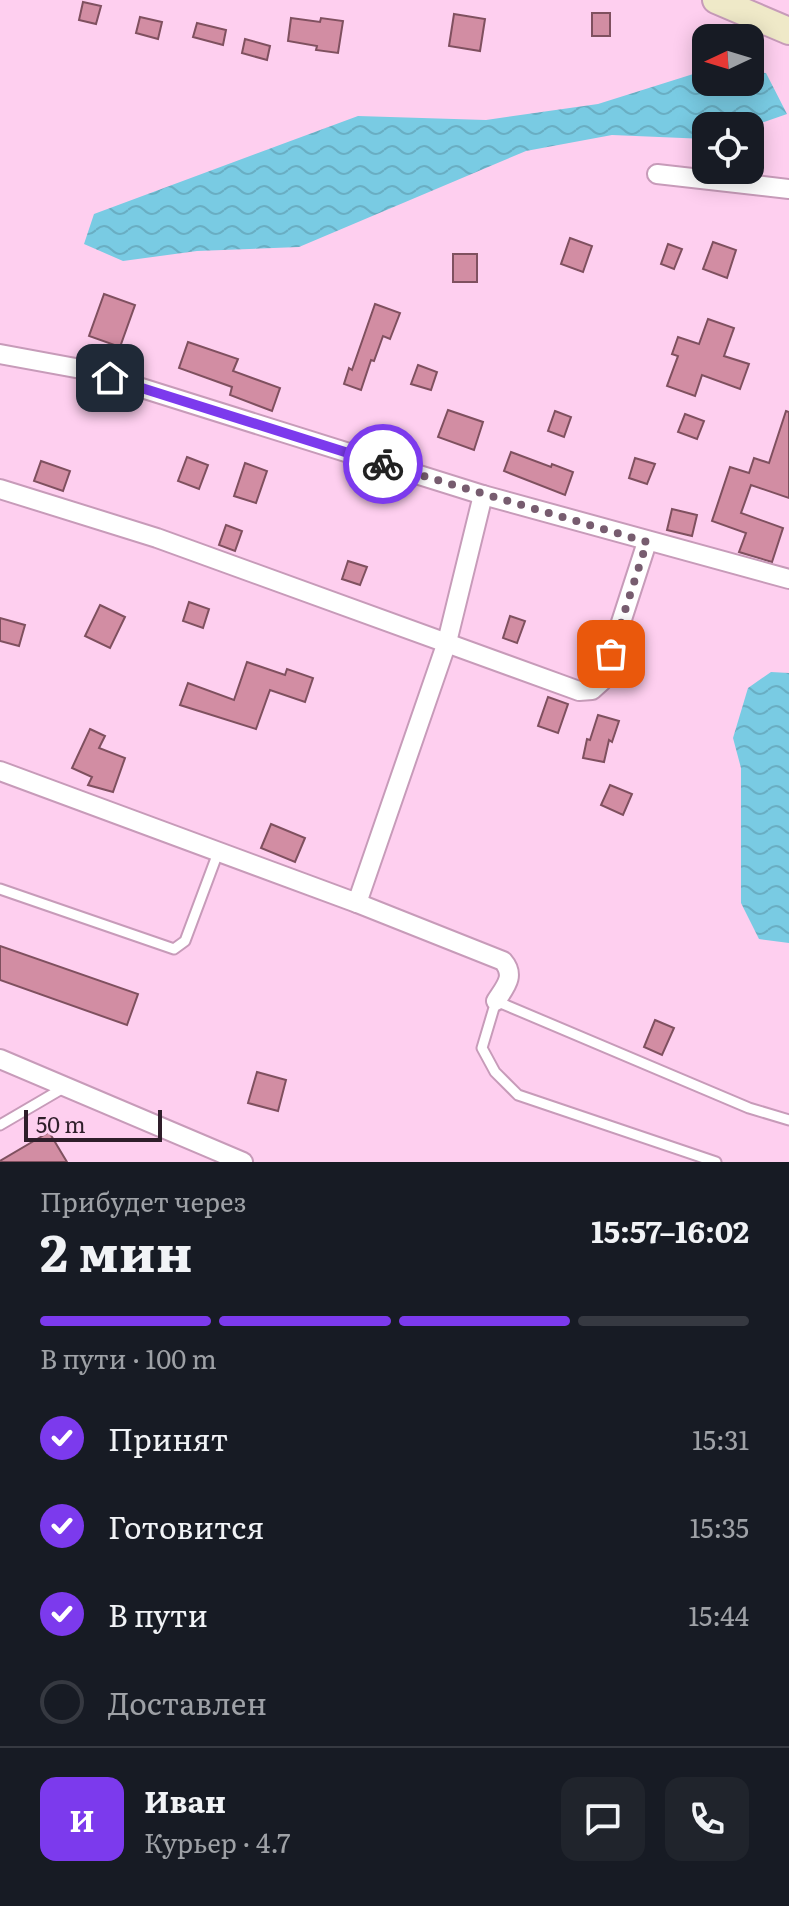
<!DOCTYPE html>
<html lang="ru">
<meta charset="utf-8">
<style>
body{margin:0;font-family:Literata,serif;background:#20242c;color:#f1f3f6;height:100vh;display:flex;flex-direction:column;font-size:30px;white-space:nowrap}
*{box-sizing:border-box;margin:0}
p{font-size:26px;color:#9ea1a6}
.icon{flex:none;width:44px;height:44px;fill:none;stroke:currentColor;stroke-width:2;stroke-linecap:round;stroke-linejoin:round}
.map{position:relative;height:1162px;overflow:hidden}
.drawer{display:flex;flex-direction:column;background:#171b24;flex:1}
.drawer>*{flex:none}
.needle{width:52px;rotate:266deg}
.controls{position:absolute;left:692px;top:24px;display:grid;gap:16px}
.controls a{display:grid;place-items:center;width:72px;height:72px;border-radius:16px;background:#171b24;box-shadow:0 4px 20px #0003;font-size:40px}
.scale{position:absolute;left:24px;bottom:20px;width:138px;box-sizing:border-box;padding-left:8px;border:4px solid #2f1e2a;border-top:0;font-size:22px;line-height:28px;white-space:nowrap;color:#2f1e2a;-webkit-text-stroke:6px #fecfef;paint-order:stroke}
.pin{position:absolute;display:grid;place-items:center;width:68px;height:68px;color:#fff;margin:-34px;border-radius:16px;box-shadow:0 4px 12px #0006}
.courier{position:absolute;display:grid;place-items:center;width:80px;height:80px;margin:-40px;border:6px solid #7c3aed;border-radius:50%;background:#fff;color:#222;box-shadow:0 2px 10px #0007}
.headline em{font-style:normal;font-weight:700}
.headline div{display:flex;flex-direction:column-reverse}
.headline{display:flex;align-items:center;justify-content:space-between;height:136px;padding:0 40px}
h1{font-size:52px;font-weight:700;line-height:60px}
.bar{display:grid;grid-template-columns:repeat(4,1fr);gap:12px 8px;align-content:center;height:96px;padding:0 40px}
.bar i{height:10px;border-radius:6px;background:#363941}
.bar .current{background:#7c3aed}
.bar p{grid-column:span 4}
.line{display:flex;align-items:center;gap:20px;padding:0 40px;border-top:2px solid #363941}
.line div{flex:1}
.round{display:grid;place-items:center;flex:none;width:84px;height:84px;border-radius:16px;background:#20242c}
ol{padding:0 40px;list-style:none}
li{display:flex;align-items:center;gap:24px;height:88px}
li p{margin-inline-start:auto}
li .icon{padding:8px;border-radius:50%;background:#7c3aed;color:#fff;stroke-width:4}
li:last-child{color:#9ea1a6}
li i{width:44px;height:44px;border:4px solid #363941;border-radius:50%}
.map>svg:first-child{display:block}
.water{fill:url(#water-waves)}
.building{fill:#d28da3;stroke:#7f505f;stroke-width:2}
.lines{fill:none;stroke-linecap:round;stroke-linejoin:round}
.service-casing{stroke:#c79bb9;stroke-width:13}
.minor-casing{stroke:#c79bb9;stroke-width:22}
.secondary-casing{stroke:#c79bb9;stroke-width:30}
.service{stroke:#fff;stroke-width:9}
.minor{stroke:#fff;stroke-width:18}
.secondary{stroke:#efe9c8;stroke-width:26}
.done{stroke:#775c6f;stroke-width:8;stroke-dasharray:0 14.4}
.route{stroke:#7c3aed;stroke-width:10}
</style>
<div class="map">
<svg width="789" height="1162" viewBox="0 0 789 1162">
<defs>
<pattern id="water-waves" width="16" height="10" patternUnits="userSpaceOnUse" patternTransform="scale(2)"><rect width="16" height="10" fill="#79cbe3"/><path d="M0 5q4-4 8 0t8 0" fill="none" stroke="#69aec3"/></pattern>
</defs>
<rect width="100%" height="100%" fill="#fecfef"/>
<g class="water">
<path d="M706,70V82H750V72L766,73L787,114L750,127L706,126V139L612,135L526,151L299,247L197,251L123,261L84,244L94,214L358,116L486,120L598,104Z"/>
<path d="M771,672L789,673V943L759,939L741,903V768L733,738L748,688Z"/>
</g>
<g class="building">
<path d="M83,2L101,6L96,24L79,20Z"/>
<rect x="592" y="13" width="18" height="23"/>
<path d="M454,14L485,19L480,51L449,46Z"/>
<path d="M140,17L162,22L158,39L136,33Z"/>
<path d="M291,18L320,22L321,18L343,21L338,53L316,50L317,46L288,41Z"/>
<path d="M197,23L226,30L223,45L193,37Z"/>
<path d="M245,39L270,46L267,60L242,53Z"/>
<path d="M570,238L592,246L583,272L561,264Z"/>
<path d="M713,242L736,250L727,278L703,269Z"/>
<path d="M668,244L682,249L674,269L661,264Z"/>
<rect x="453" y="254" width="24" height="28"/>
<path d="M104,294L135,305L120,347L89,336Z"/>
<path d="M375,304L400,313L390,339L383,336L374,361L371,360L361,390L344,384L349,368L352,370Z"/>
<path d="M708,319L734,328L724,356L749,364L740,389L702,375L695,396L667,386L678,356L672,354L678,337L699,344Z"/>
<path d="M188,342L238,359L233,371L280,388L272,411L230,395L232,387L179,368Z"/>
<path d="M418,365L437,372L431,390L411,384Z"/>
<path d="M448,410L483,422L474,450L438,437Z"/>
<path d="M555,411L571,417L564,437L548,431Z"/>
<path d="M786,411L789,412V498L751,485L741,513L783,528L772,562L739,552L746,533L712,521L730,467L749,473L754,458L769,463Z"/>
<path d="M685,414L704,421L697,439L678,432Z"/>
<path d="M511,452L551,467L552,464L573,472L565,495L504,471Z"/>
<path d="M187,457L208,465L199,489L178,481Z"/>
<path d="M635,458L655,464L647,484L629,478Z"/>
<path d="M41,461L70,471L63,491L34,481Z"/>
<path d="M245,463L267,471L256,503L234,496Z"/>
<path d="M672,509L697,515L692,536L667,530Z"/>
<path d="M226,525L242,531L235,551L219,545Z"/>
<path d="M348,561L367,567L360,585L342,579Z"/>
<path d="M189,602L209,609L203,628L183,621Z"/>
<path d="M100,605L125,617L110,648L85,636Z"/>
<path d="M510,616L525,621L517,643L503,638Z"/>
<path d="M0,618L25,625L19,646L0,641Z"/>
<path d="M247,662L285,675L287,669L313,678L305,702L270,690L256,729L180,705L188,683L234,700Z"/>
<path d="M548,697L568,704L558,733L538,726Z"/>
<path d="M598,715L619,721L612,742L609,740L604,762L583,758L587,739L590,740Z"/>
<path d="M90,729L105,736L99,748L125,758L113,792L88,785L92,777L72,768Z"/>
<path d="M610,785L632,794L623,815L601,805Z"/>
<path d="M271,824L305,838L295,862L261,848Z"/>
<path d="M0,946L138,994L127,1025L0,980Z"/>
<path d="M655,1020L674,1028L662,1055L644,1047Z"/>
<path d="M257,1072L286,1080L278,1111L248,1103Z"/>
<path d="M49,1132L67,1162H0V1161Z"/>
</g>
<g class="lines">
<defs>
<g id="service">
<path d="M0,889L174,949L185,941L219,850"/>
<path d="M0,1125L65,1087"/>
<path d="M716,1162L518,1095L495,1072L482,1048L496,1001L749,1108L789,1120"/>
</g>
<g id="minor">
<path d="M657,174L789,189"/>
<path d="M0,354L81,369L483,495L789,579"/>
<path d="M0,489L157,538L579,691L592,690L602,681L647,542"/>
<path d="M0,771L357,903L447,642L483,495"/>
<path d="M357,903L503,961C516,976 505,987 496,1001"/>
<path d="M0,1059L243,1162"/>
</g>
<path id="secondary" d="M716,0L789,31"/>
</defs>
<use href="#service" class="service-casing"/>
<use href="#minor" class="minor-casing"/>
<use href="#secondary" class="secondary-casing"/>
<use href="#service" class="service"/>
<use href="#minor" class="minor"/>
<use href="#secondary" class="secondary"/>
</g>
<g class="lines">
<path class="done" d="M383,464L647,542L611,654"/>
<path class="route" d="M110,378L383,464"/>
</g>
</svg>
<div class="controls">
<a><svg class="needle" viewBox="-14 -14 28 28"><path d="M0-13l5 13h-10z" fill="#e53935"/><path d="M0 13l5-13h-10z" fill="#9ea1a6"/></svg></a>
<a><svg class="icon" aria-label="locate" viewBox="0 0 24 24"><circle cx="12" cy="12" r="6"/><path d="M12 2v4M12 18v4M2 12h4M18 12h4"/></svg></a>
</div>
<div class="scale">50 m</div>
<div class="pin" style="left:611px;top:654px;background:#ea580c"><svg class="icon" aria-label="bag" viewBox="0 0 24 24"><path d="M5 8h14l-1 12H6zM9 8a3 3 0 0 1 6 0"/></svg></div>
<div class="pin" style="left:110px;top:378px;background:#1f2937"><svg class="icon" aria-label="home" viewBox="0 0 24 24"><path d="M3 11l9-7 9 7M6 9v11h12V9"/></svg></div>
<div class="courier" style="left:383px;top:464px"><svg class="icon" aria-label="bike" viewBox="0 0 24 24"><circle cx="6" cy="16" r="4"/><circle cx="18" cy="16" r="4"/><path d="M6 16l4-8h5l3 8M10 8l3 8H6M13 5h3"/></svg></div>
</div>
<section class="drawer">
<div class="headline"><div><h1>2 мин</h1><p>Прибудет через</p></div><em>15:57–16:02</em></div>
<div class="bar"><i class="current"></i><i class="current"></i><i class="current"></i><i></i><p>В пути · 100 m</p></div>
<ol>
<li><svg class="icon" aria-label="check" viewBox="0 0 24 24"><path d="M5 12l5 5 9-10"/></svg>Принят<p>15:31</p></li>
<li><svg class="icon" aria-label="check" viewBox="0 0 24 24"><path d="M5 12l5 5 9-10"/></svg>Готовится<p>15:35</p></li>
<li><svg class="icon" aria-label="check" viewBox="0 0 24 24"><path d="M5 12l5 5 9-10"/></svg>В пути<p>15:44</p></li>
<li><i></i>Доставлен</li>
</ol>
<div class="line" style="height:144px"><b class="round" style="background:#7c3aed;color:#fff">И</b><div><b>Иван</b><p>Курьер · 4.7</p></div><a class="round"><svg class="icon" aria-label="chat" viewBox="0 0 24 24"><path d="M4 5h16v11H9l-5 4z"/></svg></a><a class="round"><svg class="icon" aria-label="phone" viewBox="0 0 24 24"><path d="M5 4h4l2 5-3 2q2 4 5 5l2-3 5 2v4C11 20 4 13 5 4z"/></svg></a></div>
</section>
